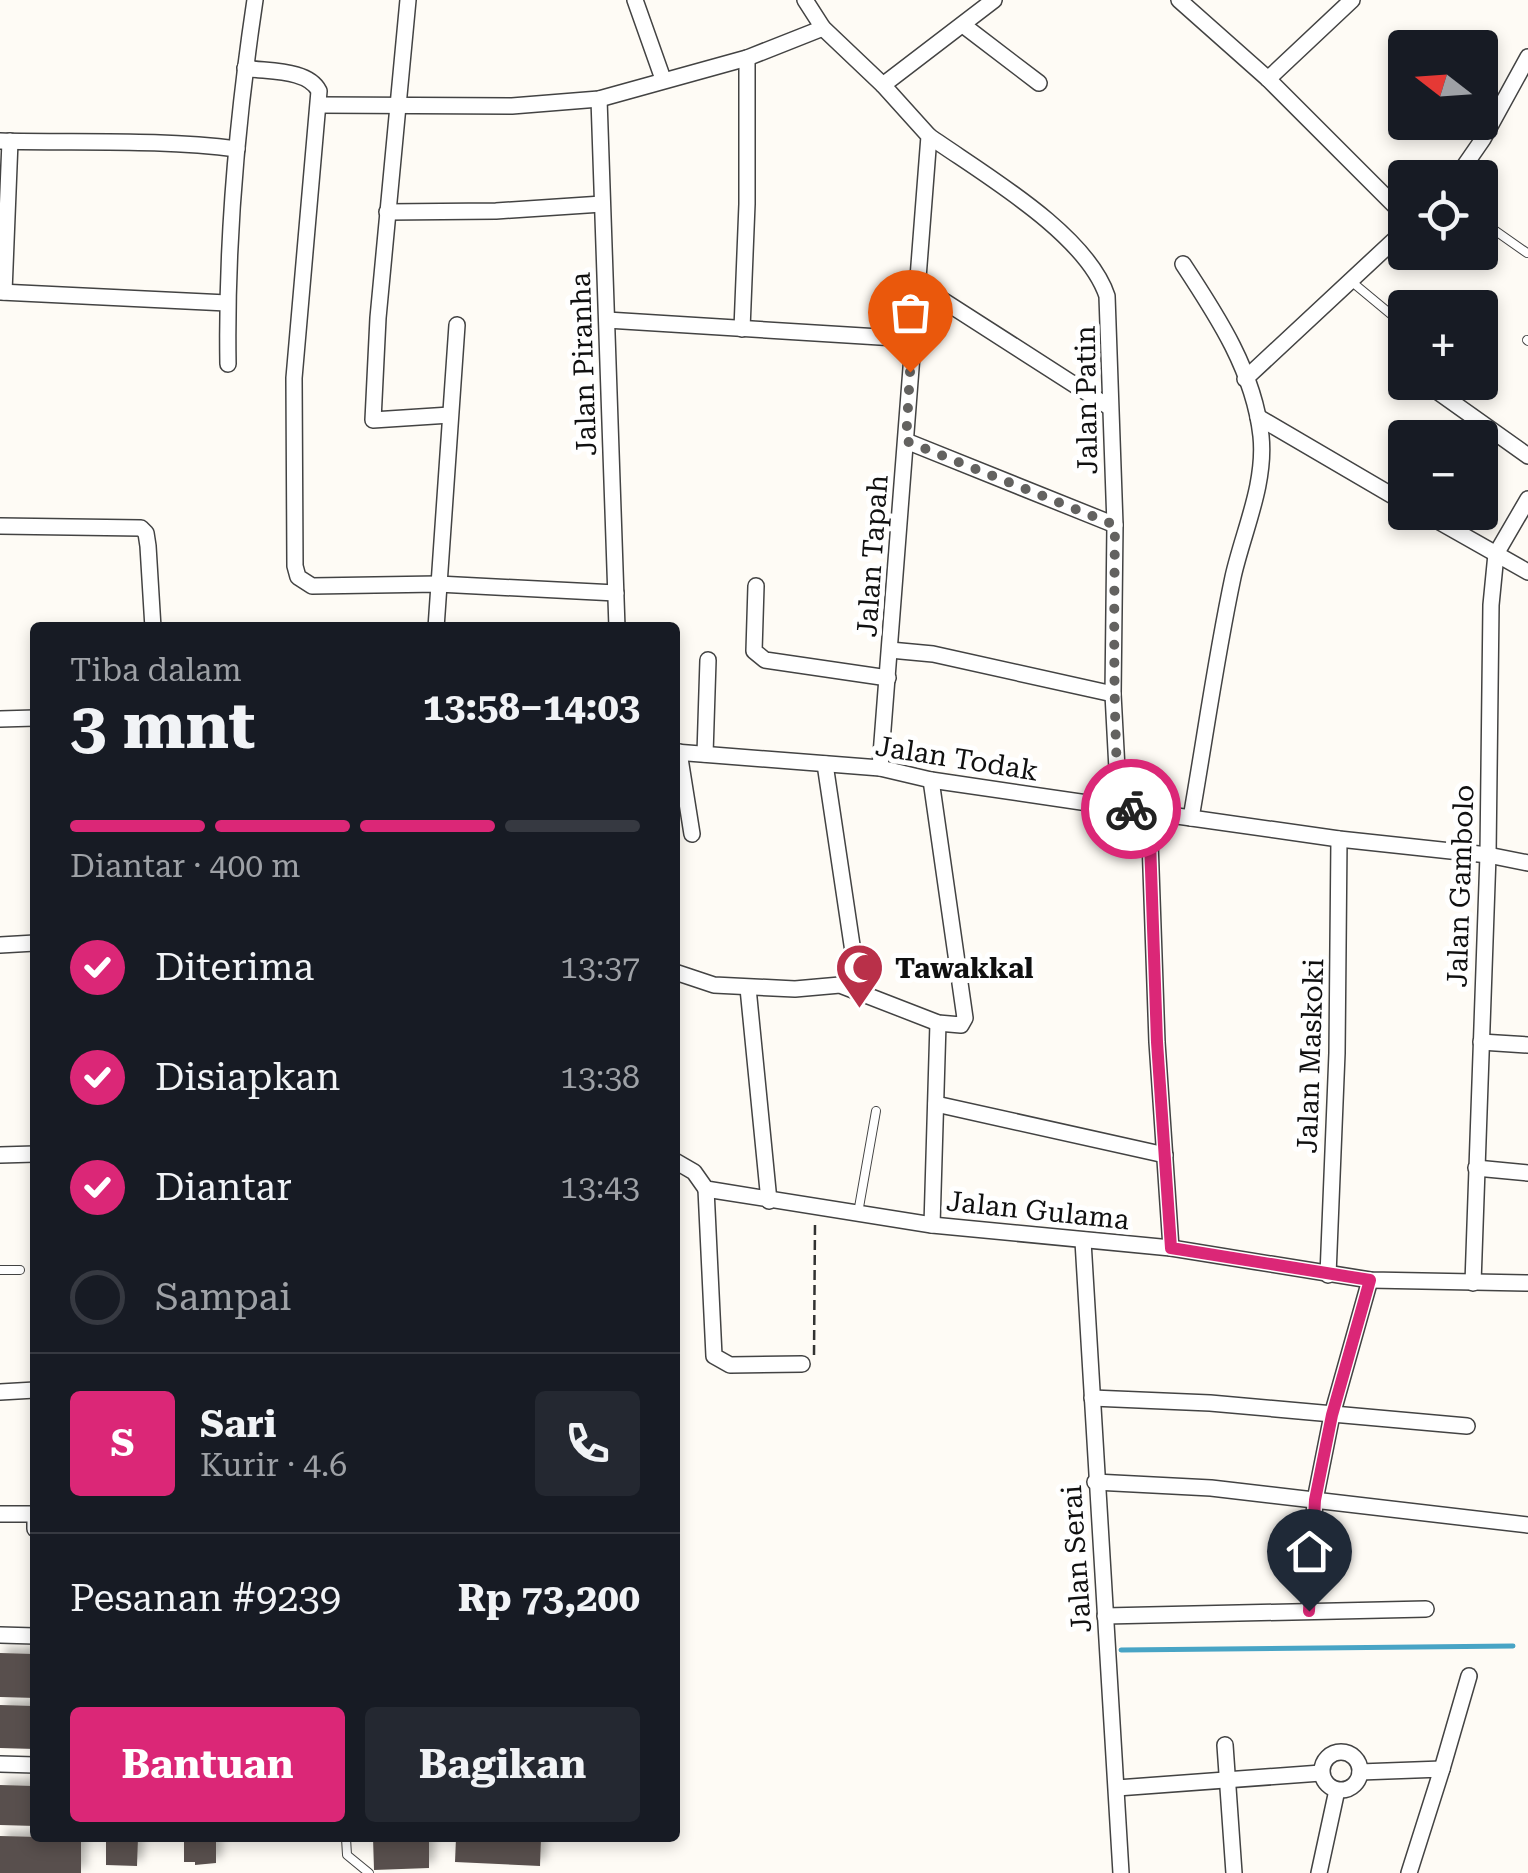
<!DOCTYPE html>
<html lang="id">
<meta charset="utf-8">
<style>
body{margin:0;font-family:"Roboto Serif",serif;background:#242831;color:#f1f3f6;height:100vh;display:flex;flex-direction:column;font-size:38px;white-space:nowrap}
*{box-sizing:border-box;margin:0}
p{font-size:32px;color:#9ea1a6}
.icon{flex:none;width:55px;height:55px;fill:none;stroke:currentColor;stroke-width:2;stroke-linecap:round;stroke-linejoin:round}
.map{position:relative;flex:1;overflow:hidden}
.details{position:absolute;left:30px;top:622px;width:650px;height:1220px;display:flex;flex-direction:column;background:#171b24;border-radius:10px;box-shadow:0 5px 15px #0003}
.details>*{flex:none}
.needle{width:65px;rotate:287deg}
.buttons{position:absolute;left:1388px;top:30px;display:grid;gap:20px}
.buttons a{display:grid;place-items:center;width:110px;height:110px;border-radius:10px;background:#171b24;box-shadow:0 5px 15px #0003;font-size:50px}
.pin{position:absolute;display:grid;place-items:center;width:85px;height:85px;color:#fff;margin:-102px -42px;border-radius:50% 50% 50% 0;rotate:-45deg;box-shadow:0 0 10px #0007}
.pin .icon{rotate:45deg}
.courier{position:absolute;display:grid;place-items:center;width:100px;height:100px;margin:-50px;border:8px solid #db2777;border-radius:50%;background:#fff;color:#222;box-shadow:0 2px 12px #0007}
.overview em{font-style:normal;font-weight:700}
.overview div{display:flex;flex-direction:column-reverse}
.overview{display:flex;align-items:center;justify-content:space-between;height:170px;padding:0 40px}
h1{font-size:65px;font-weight:700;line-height:75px}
.bar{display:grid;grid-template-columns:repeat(4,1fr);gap:15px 10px;align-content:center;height:120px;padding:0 40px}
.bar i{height:12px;border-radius:8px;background:#363941}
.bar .on{background:#db2777}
.bar p{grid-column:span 4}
.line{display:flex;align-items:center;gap:25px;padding:0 40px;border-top:2px solid #363941}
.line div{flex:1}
.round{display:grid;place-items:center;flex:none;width:105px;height:105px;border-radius:10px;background:#242831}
ol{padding:0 40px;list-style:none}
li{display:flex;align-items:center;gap:30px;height:110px}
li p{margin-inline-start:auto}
li .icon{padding:10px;border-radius:50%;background:#db2777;color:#fff;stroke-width:4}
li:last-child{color:#9ea1a6}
li i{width:55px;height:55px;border:5px solid #363941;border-radius:50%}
.primary-button{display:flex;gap:20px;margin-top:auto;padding:20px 40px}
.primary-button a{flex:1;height:115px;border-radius:10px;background:#db2777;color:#fff;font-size:40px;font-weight:700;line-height:115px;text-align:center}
.primary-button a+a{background:#242831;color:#f1f3f6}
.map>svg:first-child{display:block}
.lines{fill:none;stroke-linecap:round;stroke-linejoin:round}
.stream{stroke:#48a4c5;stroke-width:5}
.building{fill:#59504d;filter:url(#shadow)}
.service-casing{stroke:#434343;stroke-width:10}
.minor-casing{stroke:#434343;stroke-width:18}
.path{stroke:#323232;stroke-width:2.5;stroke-dasharray:10 5;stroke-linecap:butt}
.service{stroke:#fff;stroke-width:8}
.minor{stroke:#fff;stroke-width:15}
.done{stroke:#636260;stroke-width:10;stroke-dasharray:0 18}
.route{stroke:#db2777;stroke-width:12}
.labels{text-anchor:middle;stroke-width:10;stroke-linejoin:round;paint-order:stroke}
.street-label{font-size:28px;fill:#101010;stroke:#fff}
.poi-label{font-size:28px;font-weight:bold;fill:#101010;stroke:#fff;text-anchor:start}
</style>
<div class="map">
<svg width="1528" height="1873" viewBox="0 0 1528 1873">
<defs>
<filter id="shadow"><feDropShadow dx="6" dy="-6" stdDeviation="5" flood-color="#0004"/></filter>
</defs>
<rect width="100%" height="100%" fill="#fefbf5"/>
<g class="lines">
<path class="stream" d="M1121,1650L1513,1646"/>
</g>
<g class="building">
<path d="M0,1653L35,1654V1698L0,1697Z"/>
<path d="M0,1705L35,1706V1749L0,1748Z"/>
<path d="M0,1785L35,1786V1826L0,1825Z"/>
<path d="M0,1836L81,1838V1873H0Z"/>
<path d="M106,1838H138L137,1866L106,1865Z"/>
<path d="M184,1838H216V1863L195,1865V1862H184Z"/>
<path d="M373,1838H429V1868L374,1870Z"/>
<path d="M456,1838H541L540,1866L455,1862Z"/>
</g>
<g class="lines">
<defs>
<g id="service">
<path d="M1480,220L1527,253"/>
<path d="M1352,282L1399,321"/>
<path d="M1527,340L1528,341"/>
<path d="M858,1213L876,1111"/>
<path d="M0,1270H20"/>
<path d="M346,1838L347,1855L369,1873"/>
</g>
<g id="minor">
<path d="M408,0L378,318L373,420L450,415"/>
<path d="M635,0L663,79"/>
<path d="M805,0L823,28L883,85"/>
<path d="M1179,0L1268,79L1405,216"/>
<path d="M963,25L1039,83"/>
<path d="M245,68C268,72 308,69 319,91L294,378L295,566L298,577L312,586L438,584L616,593"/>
<path d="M1268,79L1352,0"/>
<path d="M599,99L617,628"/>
<path d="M319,105L512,106L599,99L747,58L823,28"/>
<path d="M929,136C983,174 1086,233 1107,296L1115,525L1113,694L1119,807"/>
<path d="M0,141C79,143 159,139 237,149"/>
<path d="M1456,178L1483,139L1528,57"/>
<path d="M387,212L496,211L602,204"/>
<path d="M1183,264C1218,317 1254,372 1261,436C1266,484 1243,532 1233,577C1216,657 1205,738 1191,818"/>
<path d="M919,285L1109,407"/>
<path d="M0,292L227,303"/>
<path d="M4,292L10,141"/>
<path d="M607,320L912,339"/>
<path d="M742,329L747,204V58"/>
<path d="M228,364C226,243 237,120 255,0"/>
<path d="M1245,379L1405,230"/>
<path d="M1431,387L1528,456"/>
<path d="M1258,417L1405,503"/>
<path d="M906,441L1115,525"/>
<path d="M1422,512L1528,572"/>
<path d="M0,526L141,528L146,533L148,546L153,628"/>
<path d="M756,586L754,651L765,660L888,678"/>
<path d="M436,628L457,325"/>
<path d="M890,650L933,654L1113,694"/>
<path d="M0,719L35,718"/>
<path d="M675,752L880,768L931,780L1149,812L1339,839L1488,855L1528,863"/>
<path d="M679,752L692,834"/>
<path d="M705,754L708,660"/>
<path d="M825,764L859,992"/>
<path d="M880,768L929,136L883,85L994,0"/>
<path d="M1149,812L1157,1042L1171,1248"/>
<path d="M0,945L35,943"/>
<path d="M675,972L714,985L795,989L840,985L938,1023L961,1025L965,1018L931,780"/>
<path d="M748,988L769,1201"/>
<path d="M1481,1042L1528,1045"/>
<path d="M936,1104L1165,1155"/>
<path d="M0,1155L35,1154"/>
<path d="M675,1161L694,1172L706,1189L932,1225L1171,1248L1370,1280L1528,1283"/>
<path d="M1476,1168L1528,1173"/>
<path d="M706,1189L714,1356L730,1365L802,1364"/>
<path d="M932,1225L938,1023"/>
<path d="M1083,1241L1121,1873"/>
<path d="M1328,1275L1337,1053L1339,839"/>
<path d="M1473,1283L1488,855L1491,605L1496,554L1528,499"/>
<path d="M0,1392L35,1390"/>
<path d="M1092,1398L1210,1403L1467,1426"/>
<path d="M1095,1482L1211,1488L1528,1525"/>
<path d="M0,1514H35V1529"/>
<path d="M1309,1611L1315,1500L1332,1415L1370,1280"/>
<path d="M1105,1616L1426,1609"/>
<path d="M0,1635L35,1636"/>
<path d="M1225,1745L1234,1873"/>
<circle cx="1341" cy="1771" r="19"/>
<path d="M0,1764L35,1765"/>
<path d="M1442,1769L1469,1676"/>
<path d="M1360,1772L1442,1769L1409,1873"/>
<path d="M1117,1788L1321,1773"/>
<path d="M1319,1873L1337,1790"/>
</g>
</defs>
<use href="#service" class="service-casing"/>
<use href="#minor" class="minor-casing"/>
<path class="path" d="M814,1355L815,1223"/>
<use href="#service" class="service"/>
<use href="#minor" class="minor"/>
</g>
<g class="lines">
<path class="done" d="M910,372L906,441L1115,525C1114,620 1113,713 1119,807L1131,809"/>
<path class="route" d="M1131,809L1149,812L1157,1042L1171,1248L1370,1280L1332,1415L1315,1500L1309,1611"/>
</g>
<defs>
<symbol id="mosque-pin" viewBox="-11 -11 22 30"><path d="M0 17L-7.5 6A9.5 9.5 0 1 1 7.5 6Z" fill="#b93049" stroke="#fff"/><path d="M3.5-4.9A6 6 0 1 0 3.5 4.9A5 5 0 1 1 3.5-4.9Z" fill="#fff"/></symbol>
</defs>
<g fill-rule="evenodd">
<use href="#mosque-pin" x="832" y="940" width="55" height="75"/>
</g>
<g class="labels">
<g class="street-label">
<text transform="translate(583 364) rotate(-92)" y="10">Jalan Piranha</text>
<text transform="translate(1086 400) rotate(-91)" y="10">Jalan Patin</text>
<text transform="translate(872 556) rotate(-86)" y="10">Jalan Tapah</text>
<text transform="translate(957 758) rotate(9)" y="10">Jalan Todak</text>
<text transform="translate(1460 886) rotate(-88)" y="10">Jalan Gambolo</text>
<text transform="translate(1310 1056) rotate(-88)" y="10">Jalan Maskoki</text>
<text transform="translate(1038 1210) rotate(6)" y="10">Jalan Gulama</text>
<text transform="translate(1076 1559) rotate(-94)" y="10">Jalan Serai</text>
</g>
<g class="poi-label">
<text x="895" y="978">Tawakkal</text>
</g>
</g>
</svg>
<div class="buttons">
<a><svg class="needle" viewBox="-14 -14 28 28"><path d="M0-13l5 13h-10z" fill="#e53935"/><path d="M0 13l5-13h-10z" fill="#9ea1a6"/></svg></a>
<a><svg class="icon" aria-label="locate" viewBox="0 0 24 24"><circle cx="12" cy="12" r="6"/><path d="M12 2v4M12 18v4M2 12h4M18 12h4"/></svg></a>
<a>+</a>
<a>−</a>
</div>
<div class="pin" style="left:910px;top:372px;background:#ea580c"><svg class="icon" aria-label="bag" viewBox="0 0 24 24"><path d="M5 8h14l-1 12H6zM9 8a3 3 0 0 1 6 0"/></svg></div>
<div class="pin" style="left:1309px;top:1611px;background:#1f2937"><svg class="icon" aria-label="home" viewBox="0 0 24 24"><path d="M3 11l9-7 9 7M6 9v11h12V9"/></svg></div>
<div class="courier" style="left:1131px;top:809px"><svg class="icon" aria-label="bike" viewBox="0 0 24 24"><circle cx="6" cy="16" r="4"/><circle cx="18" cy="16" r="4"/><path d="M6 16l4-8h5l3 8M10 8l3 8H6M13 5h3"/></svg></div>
<section class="details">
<div class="overview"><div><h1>3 mnt</h1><p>Tiba dalam</p></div><em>13:58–14:03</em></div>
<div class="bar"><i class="on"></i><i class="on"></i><i class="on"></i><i></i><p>Diantar · 400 m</p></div>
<ol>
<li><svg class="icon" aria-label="check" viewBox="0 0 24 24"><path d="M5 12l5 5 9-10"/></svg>Diterima<p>13:37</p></li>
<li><svg class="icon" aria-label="check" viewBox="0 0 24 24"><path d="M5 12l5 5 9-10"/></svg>Disiapkan<p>13:38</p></li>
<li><svg class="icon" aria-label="check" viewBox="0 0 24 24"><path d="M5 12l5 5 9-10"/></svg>Diantar<p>13:43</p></li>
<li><i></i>Sampai</li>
</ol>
<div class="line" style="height:180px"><b class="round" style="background:#db2777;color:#fff">S</b><div><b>Sari</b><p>Kurir · 4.6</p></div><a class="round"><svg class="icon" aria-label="phone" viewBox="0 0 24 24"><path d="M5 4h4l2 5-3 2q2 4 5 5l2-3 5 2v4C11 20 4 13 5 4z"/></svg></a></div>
<div class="line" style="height:130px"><div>Pesanan #9239</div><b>Rp 73,200</b></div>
<div class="primary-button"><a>Bantuan</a><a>Bagikan</a></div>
</section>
</div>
